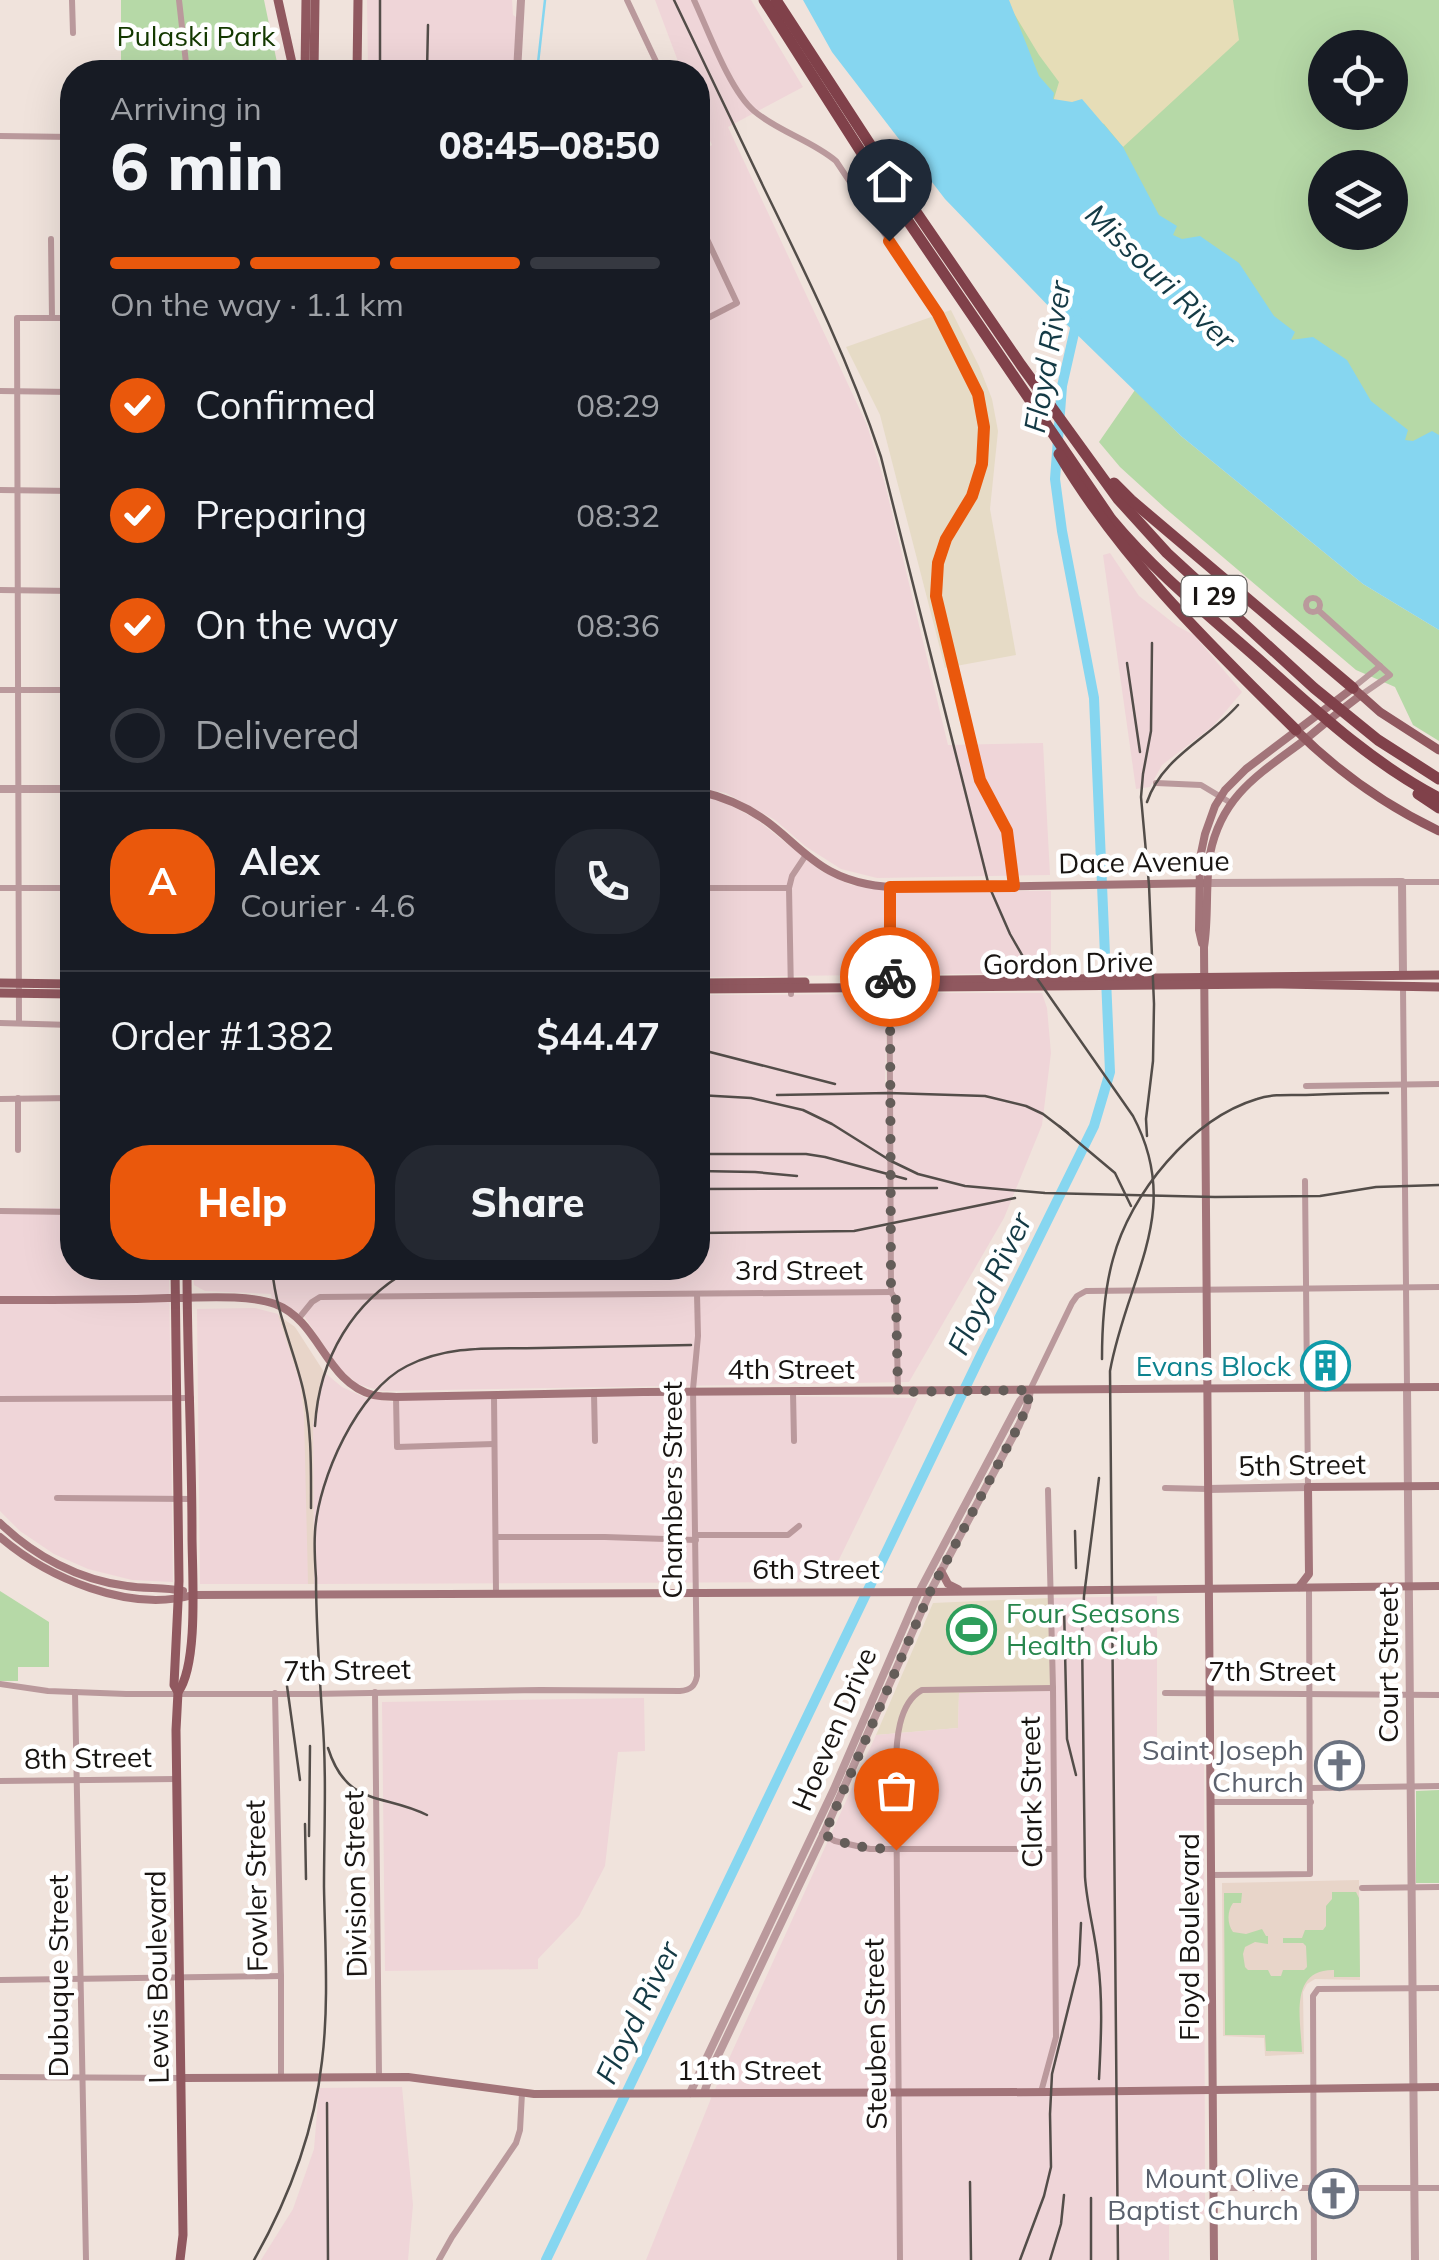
<!DOCTYPE html>
<meta charset="utf-8">
<style>
body{margin:0;font-family:Mulish,sans-serif;background:#242831;color:#f1f3f6;height:100vh;display:flex;flex-direction:column;font-size:38px;white-space:nowrap}
*{box-sizing:border-box;margin:0}
p{font-size:32px;color:#9ea1a6}
.icon{flex:none;width:55px;height:55px;fill:none;stroke:currentColor;stroke-width:2;stroke-linecap:round;stroke-linejoin:round}
.map{position:relative;flex:1;overflow:hidden}
.sheet{position:absolute;left:60px;top:60px;width:650px;height:1220px;display:flex;flex-direction:column;background:#171b24;border-radius:40px;box-shadow:0 10px 40px #0002}
.sheet>*{flex:none}
.buttons{position:absolute;left:1308px;top:30px;display:grid;gap:20px}
.buttons a{display:grid;place-items:center;width:100px;height:100px;border-radius:50%;background:#171b24;box-shadow:0 10px 40px #0002;font-size:50px}
.pin{position:absolute;display:grid;place-items:center;width:85px;height:85px;color:#fff;margin:-102px -42px;border-radius:50% 50% 50% 0;rotate:-45deg;box-shadow:0 0 10px #0007}
.pin .icon{rotate:45deg}
.courier{position:absolute;display:grid;place-items:center;width:100px;height:100px;margin:-50px;border:8px solid #ea580c;border-radius:50%;background:#fff;color:#222;box-shadow:0 2px 12px #0007}
.headline em{font-style:normal;font-weight:800}
.headline div{display:flex;flex-direction:column-reverse}
.headline{display:flex;align-items:center;justify-content:space-between;height:170px;padding:0 50px}
h1{font-size:65px;font-weight:800;line-height:75px}
.bar{display:grid;grid-template-columns:repeat(4,1fr);gap:15px 10px;align-content:center;height:120px;padding:0 50px}
.bar i{height:12px;border-radius:8px;background:#363941}
.bar .current{background:#ea580c}
.bar p{grid-column:span 4}
.line{display:flex;align-items:center;gap:25px;padding:0 50px;border-top:2px solid #363941}
.line div{flex:1}
.round{display:grid;place-items:center;flex:none;width:105px;height:105px;border-radius:40px;background:#242831}
ol{padding:0 50px;list-style:none}
li{display:flex;align-items:center;gap:30px;height:110px}
li p{margin-inline-start:auto}
li .icon{padding:10px;border-radius:50%;background:#ea580c;color:#fff;stroke-width:4}
li:last-child{color:#9ea1a6}
li i{width:55px;height:55px;border:5px solid #363941;border-radius:50%}
.primary-button{display:flex;gap:20px;margin-top:auto;padding:20px 50px}
.primary-button a{flex:1;height:115px;border-radius:40px;background:#ea580c;color:#fff;font-size:40px;font-weight:800;line-height:115px;text-align:center}
.primary-button a+a{background:#242831;color:#f1f3f6}
.map>svg:first-child{display:block}
.commercial{fill:#e6dbc6}
.industrial{fill:#efd5d8}
.built{fill:#e8d5c9}
.green{fill:#b6d9a7;fill-rule:evenodd}
.sand{fill:#e6ddb7}
.water{fill:#86d6f0}
.lines{fill:none;stroke-linecap:round;stroke-linejoin:round}
.stream{stroke:#86d6f0;stroke-width:2.5}
.river{stroke:#86d6f0;stroke-width:10}
.minor{stroke:#ba999c;stroke-width:6}
.tertiary{stroke:#ba999c;stroke-width:8}
.secondary{stroke:#a27479;stroke-width:8}
.primary{stroke:#90585f;stroke-width:9}
.motorway{stroke:#80414a;stroke-width:11}
.rail{stroke:#534d49;stroke-width:2.5}
.done{stroke:#645d59;stroke-width:10;stroke-dasharray:0 18}
.route{stroke:#ea580c;stroke-width:12}
.labels{text-anchor:middle;stroke-width:9;stroke-linejoin:round;paint-order:stroke}
.shield{fill:#fff;stroke:#5e5b59;stroke-width:2.5}
.shield-label{font-size:25px;font-weight:bold;fill:#191512}
.park-label{font-size:28px;fill:#143900;stroke:#fff}
.street-label{font-size:28px;fill:#191512;stroke:#fff}
.culture-label{font-size:28px;fill:#0d838f;stroke:#fff;text-anchor:end}
.leisure-label{font-size:28px;fill:#27864d;stroke:#fff;text-anchor:start}
.worship-label{font-size:28px;fill:#5b616d;stroke:#fff;text-anchor:end}
.water-label{font-size:30px;font-style:italic;fill:#143a45;stroke:#fff}
</style>
<div class="map">
<svg width="1439" height="2260" viewBox="0 0 1439 2260">
<rect width="100%" height="100%" fill="#f0e3dc"/>
<g class="commercial">
<path d="M951,310L979,366L992,399L998,431L990,509L1016,655L945,668L880,415L846,347Z"/>
<path d="M1050,1598V1691L959,1693L958,1728L876,1735L933,1603Z"/>
</g>
<g class="industrial">
<path d="M367,0H512L513,15L519,19L514,72H368Z"/>
<path d="M655,0H751L803,87L728,127L867,425L885,484L948,745L1043,743L1050,875L877,878L841,869L805,846L775,820L726,793L698,788V152L712,145L698,113V72H682Z"/>
<path d="M1110,553L1139,596L1177,626L1194,635L1242,692L1213,726L1162,765L1150,787L1136,789L1103,555Z"/>
<path d="M698,794L726,803L756,819L821,871L851,885L886,890L1051,891V973L698,977Z"/>
<path d="M894,993H1042L1047,1008L1051,1053L1042,1125L1004,1218L909,1382L381,1391L358,1384L341,1370L304,1316L272,1300L271,1294L205,1291L194,1285L192,1268H698V995L887,994L885,1085H892Z"/>
<path d="M0,1208H72V1268H169L173,1582L132,1580L88,1569L54,1554L20,1531L0,1511Z"/>
<path d="M255,1308L278,1314L300,1382L307,1441L308,1584H200L197,1309Z"/>
<path d="M324,1372L342,1387L366,1398L394,1402V1399L697,1395L918,1398L828,1582L314,1584L313,1423Z"/>
<path d="M1157,1596V1755L1204,1754L1205,2214L1169,2215V2260H646L712,2096L876,1735L958,1728L959,1693L1050,1691V1598Z"/>
<path d="M644,1698L645,1751L618,1752L605,1866L579,1916L538,1959V1969L385,1971L382,1702Z"/>
<path d="M402,2087L413,2205L408,2260H261L293,2209L314,2149L319,2088Z"/>
</g>
<g class="built">
<path d="M278,1315L295,1327L324,1372L313,1423L314,1584H308L304,1414L300,1382Z"/>
<path d="M1359,1880L1360,1980L1315,1979L1307,1984L1303,1992L1304,2054L1265,2056L1264,2038L1223,2036L1222,1883Z"/>
</g>
<g class="green">
<path d="M121,0H264L279,72H121Z"/>
<path d="M957,0H1439V468L1195,278ZM1325,48H1390V112H1325ZM1325,168H1390V232H1325Z"/>
<path d="M1135,390L1181,436L1363,584L1439,630V741L1413,725L1395,687L1356,670L1165,508L1120,467L1099,442Z"/>
<path d="M0,1591L49,1622V1667H18V1681H0Z"/>
<path d="M1439,1790V1883H1416V1791Z"/>
<path d="M1332,1892H1356L1359,1898L1360,1977H1334V1970C1288,1969 1301,2021 1302,2052L1266,2051L1265,2035H1225L1224,1893H1242L1241,1903H1233C1227,1911 1227,1924 1233,1932L1246,1934L1262,1929L1266,1936H1268V1944L1255,1942L1245,1947L1243,1954L1245,1967L1248,1970H1268L1271,1976H1281L1283,1970H1304L1307,1967L1306,1946L1303,1943H1283V1938H1302L1305,1930H1323L1326,1926V1906L1332,1899Z"/>
</g>
<path class="sand" d="M1006,0H1233L1239,40L1123,147L1104,124L1052,105L1059,82L1039,55Z"/>
<path class="water" d="M803,0H1009L1039,76L1054,93L1053,99L1072,102L1082,99L1123,147L1159,215L1177,226L1173,235L1182,239L1200,236L1239,263L1274,316L1295,332L1291,340L1313,337L1347,360L1371,401L1408,430L1405,440L1413,441L1432,431L1439,435V630L1363,584L1181,436L1060,318L945,199L832,52Z"/>
<g class="lines">
<path class="stream" d="M537,72L545,0"/>
<path class="river" d="M546,2260L979,1359L1094,1126L1110,1072L1094,698L1062,531L1055,479L1062,386L1077,320"/>
<g class="minor">
<path d="M72,0L73,33"/>
<path d="M179,0L187,72"/>
<path d="M627,0L661,72"/>
<path d="M694,0C708,30 730,91 754,111C779,132 811,140 836,161L938,314L978,394L984,427L982,464L971,496L946,539L938,563L936,596L981,780L1007,831L1013,886"/>
<path d="M0,136L72,137"/>
<path d="M698,220L737,303L698,323"/>
<path d="M51,239L52,318"/>
<path d="M0,391L72,392"/>
<path d="M0,490L72,491"/>
<path d="M0,590L72,591"/>
<circle cx="1313" cy="605" r="7"/>
<path d="M1318,610L1390,675L1361,695"/>
<path d="M1354,687L1380,666"/>
<path d="M0,690H72"/>
<path d="M1156,783L1201,785L1231,803"/>
<path d="M1402,882H1439"/>
<path d="M889,887L891,1292L896,1300L898,1391"/>
<path d="M0,888H72"/>
<path d="M698,888H789L792,876L806,855"/>
<path d="M789,888L791,994"/>
<path d="M1403,987L1407,1387"/>
<path d="M0,1023L72,1025"/>
<path d="M19,1023L17,318H72"/>
<path d="M1306,1086L1439,1084"/>
<path d="M18,1098V1150"/>
<path d="M0,1099L72,1098"/>
<path d="M1305,1181L1308,1487"/>
<path d="M0,1211L72,1212"/>
<path d="M299,1318L312,1302L320,1297L891,1292"/>
<path d="M1030,1390L1072,1303L1077,1296L1086,1291L1439,1287"/>
<path d="M793,1392L794,1441"/>
<path d="M594,1393L595,1441"/>
<path d="M494,1396L496,1593"/>
<path d="M396,1397L397,1447L494,1444"/>
<path d="M0,1399L191,1398"/>
<path d="M1165,1488L1208,1489"/>
<path d="M57,1498L192,1499"/>
<path d="M696,1535H788L799,1526"/>
<path d="M496,1537H605L696,1540"/>
<path d="M0,1684L48,1691L126,1694H314L540,1690L680,1691C691,1690 695,1686 697,1676L693,1389L698,1336L697,1294"/>
<path d="M75,1692L86,2260"/>
<path d="M375,1692L379,2076"/>
<path d="M275,1693L281,1976V2077"/>
<path d="M1165,1693L1439,1695"/>
<path d="M0,1781L177,1779"/>
<path d="M1311,1788L1439,1786"/>
<path d="M1211,1802H1311"/>
<path d="M822,1834L835,1841L870,1849H1054"/>
<path d="M1211,1875L1310,1874L1309,1587"/>
<path d="M1362,1888L1439,1887"/>
<path d="M0,1980L281,1976"/>
<path d="M0,2077L180,2078"/>
<path d="M1041,2092L1056,2037L1053,1688L1048,1490"/>
<path d="M1200,2188H1439"/>
<path d="M439,2260L452,2237L516,2143L520,2130L522,2093"/>
<path d="M900,2260L896,1767C896,1742 898,1703 922,1690L1053,1688"/>
<path d="M1314,2260L1313,1996L1318,1989L1439,1988"/>
</g>
<g class="tertiary">
<path d="M517,72L521,0"/>
<path d="M0,789H72"/>
<path d="M1207,883L1402,882L1403,975"/>
<path d="M1407,1387L1415,2260"/>
<path d="M1208,1489L1308,1487"/>
<path d="M690,2093L834,1789L919,1592L1020,1401L1030,1390"/>
<path d="M704,2093L713,2066L823,1835L930,1592L1019,1425L1027,1407L1030,1390"/>
</g>
<g class="secondary">
<path d="M698,791C720,796 743,805 762,818C786,834 804,857 830,871C854,884 879,887 905,888L1207,883"/>
<path d="M1202,943L1199,930L1200,858L1205,834L1215,806L1225,790L1246,769L1353,688"/>
<path d="M0,1300C56,1300 112,1300 168,1298C197,1298 248,1294 275,1304C320,1321 325,1382 373,1395C380,1397 389,1396 396,1397L643,1392L1439,1387"/>
<path d="M0,1523C34,1556 79,1580 127,1586C145,1589 165,1587 183,1591"/>
<path d="M0,1537C48,1578 129,1613 193,1595L930,1592L1439,1586"/>
<path d="M941,1571L948,1584L958,1589"/>
<path d="M1299,1587L1309,1574L1308,1487L1439,1486"/>
<path d="M182,2078L408,2077L534,2094L1050,2092L1439,2087"/>
<path d="M1214,2260L1204,947C1209,916 1205,885 1210,854C1222,794 1261,773 1306,739C1324,724 1342,709 1361,695"/>
</g>
<g class="primary">
<path d="M278,0L294,72"/>
<path d="M305,72L306,0"/>
<path d="M314,72L315,0"/>
<path d="M357,72L358,0"/>
<path d="M1353,688L1380,712L1439,750"/>
<path d="M1296,730C1337,771 1387,806 1439,831"/>
<path d="M860,981L1439,975"/>
<path d="M0,983L72,984"/>
<path d="M698,983L805,982"/>
<path d="M698,989L1281,984L1439,987"/>
<path d="M0,993L72,994"/>
<path d="M175,1268L179,1581L174,1685L178,1692L176,1730L183,2235L180,2260"/>
<path d="M178,1692C199,1664 192,1572 192,1535C192,1446 187,1356 187,1268"/>
</g>
<g class="motorway">
<path d="M764,0L865,158L1111,519C1154,571 1206,613 1256,657C1314,709 1370,762 1439,798"/>
<path d="M776,0L875,152L1021,365L1118,499L1167,553L1314,688L1378,740L1439,779"/>
<path d="M1059,454C1122,560 1209,644 1296,730"/>
<path d="M1114,483L1131,500L1353,688"/>
<path d="M1418,794L1439,808"/>
</g>
<g class="rail">
<path d="M380,0V72"/>
<path d="M674,0C704,63 734,125 764,188C808,278 849,361 881,457L989,886L1010,934L1029,967L1133,1116C1184,1212 1127,1276 1110,1371L1118,2260"/>
<path d="M427,72L428,25"/>
<path d="M1127,663L1140,752"/>
<path d="M1147,802C1162,757 1208,739 1238,705"/>
<path d="M706,1051L835,1084"/>
<path d="M698,1095L751,1098L803,1110L832,1124L891,1161L918,1174L965,1186L1045,1193L1215,1197L1320,1196L1376,1187L1439,1185"/>
<path d="M777,1095L889,1093L985,1096L1026,1106L1043,1114L1068,1133"/>
<path d="M1059,1126L1115,1173L1131,1206"/>
<path d="M1147,1136L1146,1119L1153,1061L1154,1004L1149,885L1141,797L1143,774L1151,731L1152,643"/>
<path d="M698,1154H806L825,1157L906,1179"/>
<path d="M698,1171L755,1172L797,1176"/>
<path d="M698,1189L937,1188"/>
<path d="M698,1233L854,1231L1015,1198"/>
<path d="M272,1268C276,1313 293,1347 303,1389C312,1428 311,1469 311,1508"/>
<path d="M1102,1359C1102,1326 1104,1291 1113,1259C1130,1194 1191,1119 1257,1099C1272,1094 1288,1095 1303,1095C1332,1094 1360,1093 1388,1093"/>
<path d="M315,1426C319,1358 353,1300 413,1268"/>
<path d="M1099,1478L1084,1596L1082,1633L1085,1877C1087,1906 1095,1933 1098,1962C1103,2001 1101,2040 1099,2079"/>
<path d="M1075,1531L1076,1568"/>
<path d="M1064,1606L1067,1739L1076,1775"/>
<path d="M287,1686L300,1780"/>
<path d="M328,1748C347,1808 384,1793 427,1815"/>
<path d="M305,1824L306,1879"/>
<path d="M309,1836L310,1746"/>
<path d="M327,2103L328,2260"/>
<path d="M970,2182L971,2260"/>
<path d="M1091,2198V2260"/>
<path d="M254,2260C289,2198 314,2133 322,2061C329,2004 325,1945 324,1887C324,1830 327,1771 322,1713C319,1668 316,1623 316,1578C315,1563 314,1547 315,1532C318,1479 358,1390 407,1366C450,1344 494,1349 540,1348C591,1347 641,1346 691,1345"/>
<path d="M1020,2260L1044,2196L1051,2167L1050,2114L1052,2074L1079,1965L1081,1923"/>
<path d="M1050,2260L1061,2224L1064,2195"/>
</g>
</g>
<g class="lines">
<path class="done" d="M890,977L891,1292L896,1300L898,1392L1030,1390L1027,1406L1019,1425L930,1592L824,1835L853,1846L896,1850"/>
<path class="route" d="M889,241L938,314L978,394L984,427L982,464L972,496L946,539L938,563L936,596L980,780L1007,831L1014,886L890,887V977"/>
</g>
<defs>
<symbol id="building-ring" viewBox="-11 -11 22 22"><circle r="9.5" fill="#fff" stroke="#0f9aa8" stroke-width="1.5"/><path d="M-4-6H4V6H1V3H-1V6H-4ZM-2.5-4.3h1.7v1.8h-1.7ZM.8-4.3h1.7v1.8H.8ZM-2.5-1h1.7V.8h-1.7ZM.8-1h1.7V.8H.8Z" fill="#0f9aa8"/></symbol>
<symbol id="stadium-ring" viewBox="-11 -11 22 22"><circle r="9.5" fill="#fff" stroke="#2e9e5b" stroke-width="1.5"/><path d="M0-5a6.5 5 0 1 0 0 10a6.5 5 0 1 0 0-10ZM-3.5-1.8h7v3.6h-7Z" fill="#2e9e5b"/></symbol>
<symbol id="church-ring" viewBox="-11 -11 22 22"><circle r="9.5" fill="#fff" stroke="#6b7280" stroke-width="1.5"/><path d="M-1.2-6h2.4v3.5h3.3v2.4h-3.3V6h-2.4V-.1h-3.3v-2.4h3.3Z" fill="#6b7280"/></symbol>
</defs>
<g fill-rule="evenodd">
<use href="#building-ring" x="1298" y="1338" width="55" height="55"/>
<use href="#stadium-ring" x="944" y="1602" width="55" height="55"/>
<use href="#church-ring" x="1312" y="1738" width="55" height="55"/>
<use href="#church-ring" x="1306" y="2166" width="55" height="55"/>
</g>
<g class="labels">
<rect class="shield" x="1181.5" y="576" width="65" height="40" rx="8"/>
<g class="shield-label">
<text x="1214" y="605">I 29</text>
</g>
<g class="park-label">
<text x="196" y="46">Pulaski Park</text>
</g>
<g class="street-label">
<text transform="translate(1144 862) rotate(-1)" y="10">Dace Avenue</text>
<text transform="translate(1068 963) rotate(-1)" y="10">Gordon Drive</text>
<text x="799" y="1280">3rd Street</text>
<text x="791" y="1379">4th Street</text>
<text transform="translate(1302 1465) rotate(-1)" y="10">5th Street</text>
<text transform="translate(672 1490) rotate(-90)" y="10">Chambers Street</text>
<text x="816" y="1579">6th Street</text>
<text transform="translate(1388 1665) rotate(-90)" y="10">Court Street</text>
<text transform="translate(347 1670) rotate(-1)" y="10">7th Street</text>
<text x="1272" y="1681">7th Street</text>
<text transform="translate(834 1729) rotate(-67)" y="10">Hoeven Drive</text>
<text transform="translate(88 1758) rotate(-1)" y="10">8th Street</text>
<text transform="translate(1031 1792) rotate(-91)" y="10">Clark Street</text>
<text transform="translate(355 1884) rotate(-91)" y="10">Division Street</text>
<text transform="translate(256 1886) rotate(-91)" y="10">Fowler Street</text>
<text transform="translate(1189 1937) rotate(-90)" y="10">Floyd Boulevard</text>
<text transform="translate(58 1976) rotate(-90)" y="10">Dubuque Street</text>
<text transform="translate(157 1977) rotate(-91)" y="10">Lewis Boulevard</text>
<text transform="translate(875 2034) rotate(-91)" y="10">Steuben Street</text>
<text x="749" y="2080">11th Street</text>
</g>
<g class="culture-label">
<text x="1291" y="1376">Evans Block</text>
</g>
<g class="leisure-label">
<text x="1006" y="1623">Four Seasons<tspan x="1006" dy="32">Health Club</tspan></text>
</g>
<g class="worship-label">
<text x="1304" y="1760">Saint Joseph<tspan x="1304" dy="32">Church</tspan></text>
<text x="1299" y="2188">Mount Olive<tspan x="1299" dy="32">Baptist Church</tspan></text>
</g>
<g class="water-label">
<text transform="translate(1160 277) rotate(44)" y="10">Missouri River</text>
<text transform="translate(1048 357) rotate(-80)" y="10">Floyd River</text>
<text transform="translate(990 1284) rotate(-64)" y="10">Floyd River</text>
<text transform="translate(638 2013) rotate(-64)" y="10">Floyd River</text>
</g>
</g>
</svg>
<div class="buttons">
<a><svg class="icon" aria-label="locate" viewBox="0 0 24 24"><circle cx="12" cy="12" r="6"/><path d="M12 2v4M12 18v4M2 12h4M18 12h4"/></svg></a>
<a><svg class="icon" aria-label="layers" viewBox="0 0 24 24"><path d="M12 4l9 5-9 5-9-5zM3 14l9 5 9-5"/></svg></a>
</div>
<div class="pin" style="left:896px;top:1850px;background:#ea580c"><svg class="icon" aria-label="bag" viewBox="0 0 24 24"><path d="M5 8h14l-1 12H6zM9 8a3 3 0 0 1 6 0"/></svg></div>
<div class="pin" style="left:889px;top:241px;background:#1f2937"><svg class="icon" aria-label="home" viewBox="0 0 24 24"><path d="M3 11l9-7 9 7M6 9v11h12V9"/></svg></div>
<div class="courier" style="left:890px;top:977px"><svg class="icon" aria-label="bike" viewBox="0 0 24 24"><circle cx="6" cy="16" r="4"/><circle cx="18" cy="16" r="4"/><path d="M6 16l4-8h5l3 8M10 8l3 8H6M13 5h3"/></svg></div>
<section class="sheet">
<div class="headline"><div><h1>6 min</h1><p>Arriving in</p></div><em>08:45–08:50</em></div>
<div class="bar"><i class="current"></i><i class="current"></i><i class="current"></i><i></i><p>On the way · 1.1 km</p></div>
<ol>
<li><svg class="icon" aria-label="check" viewBox="0 0 24 24"><path d="M5 12l5 5 9-10"/></svg>Confirmed<p>08:29</p></li>
<li><svg class="icon" aria-label="check" viewBox="0 0 24 24"><path d="M5 12l5 5 9-10"/></svg>Preparing<p>08:32</p></li>
<li><svg class="icon" aria-label="check" viewBox="0 0 24 24"><path d="M5 12l5 5 9-10"/></svg>On the way<p>08:36</p></li>
<li><i></i>Delivered</li>
</ol>
<div class="line" style="height:180px"><b class="round" style="background:#ea580c;color:#fff">A</b><div><b>Alex</b><p>Courier · 4.6</p></div><a class="round"><svg class="icon" aria-label="phone" viewBox="0 0 24 24"><path d="M5 4h4l2 5-3 2q2 4 5 5l2-3 5 2v4C11 20 4 13 5 4z"/></svg></a></div>
<div class="line" style="height:130px"><div>Order #1382</div><b>$44.47</b></div>
<div class="primary-button"><a>Help</a><a>Share</a></div>
</section>
</div>
